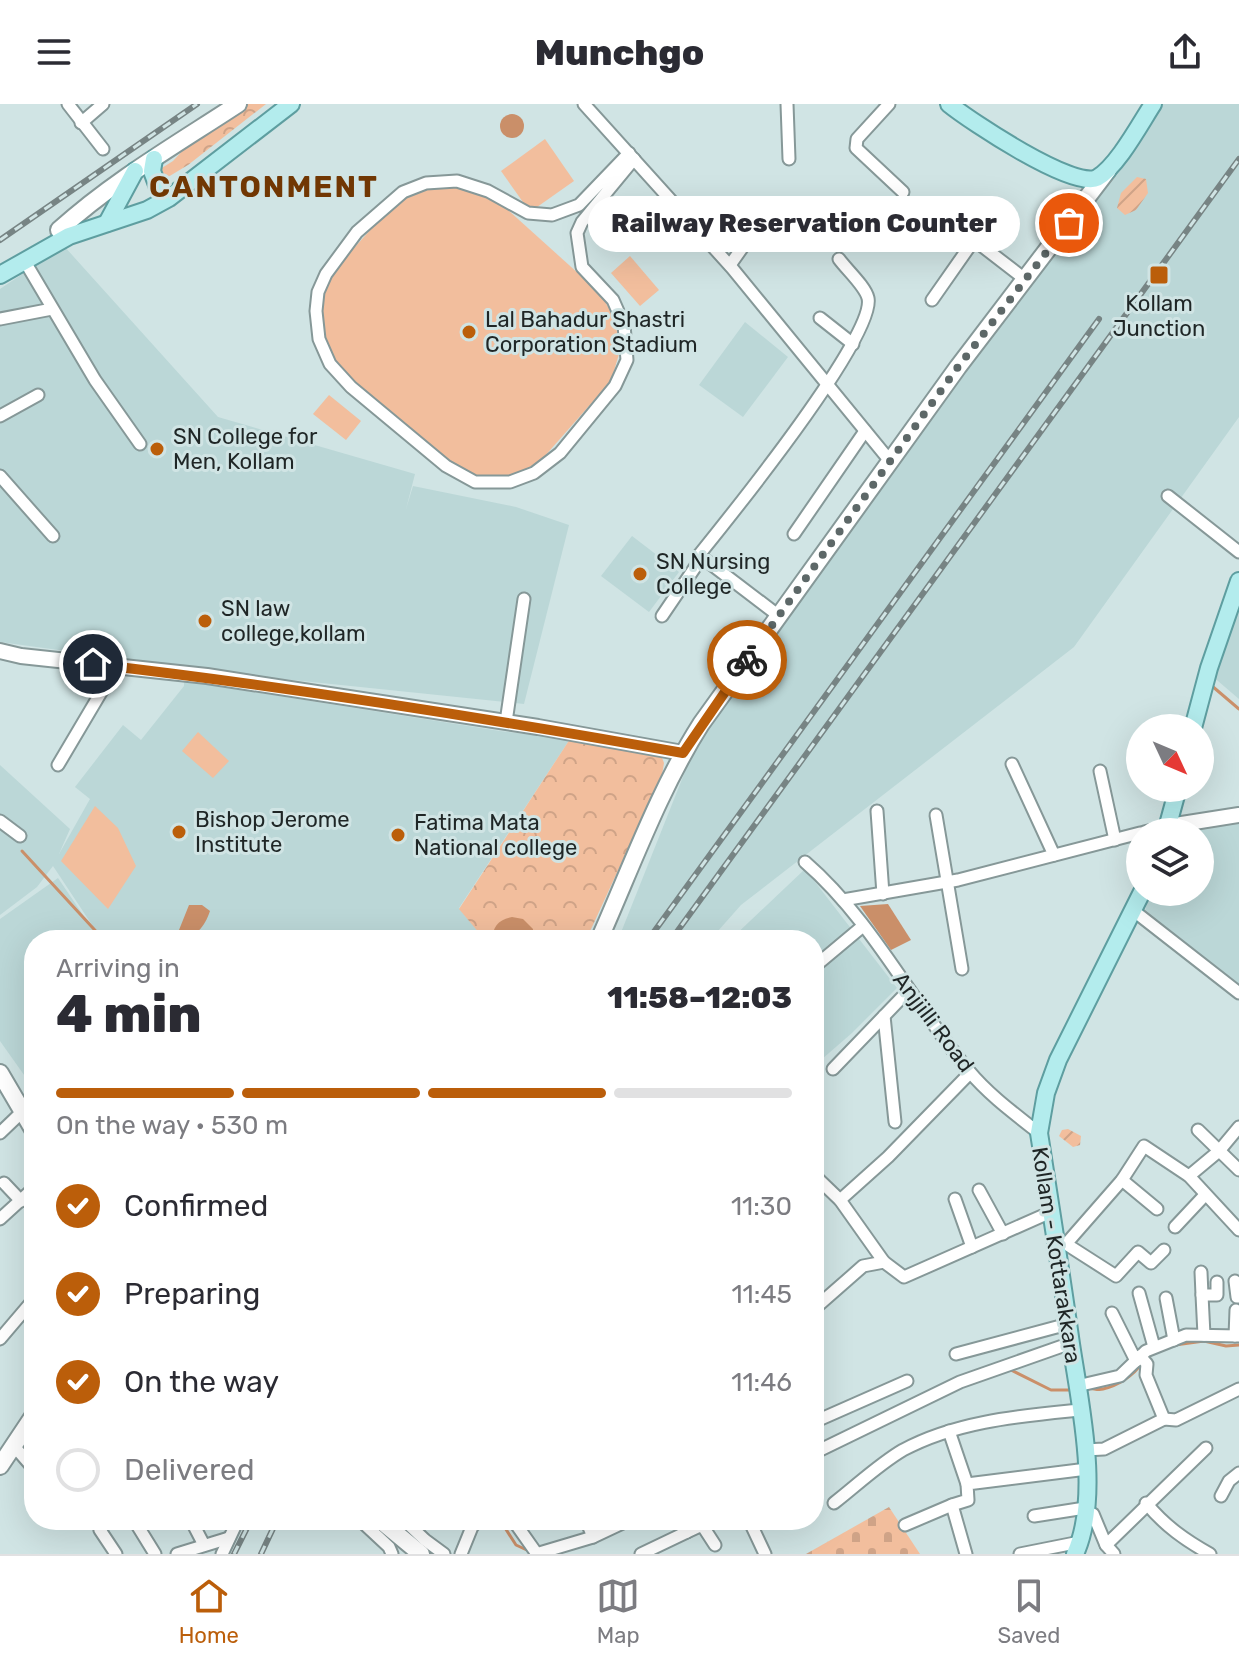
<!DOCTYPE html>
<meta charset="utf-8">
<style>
body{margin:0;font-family:Rubik,sans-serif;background:#f7f7f7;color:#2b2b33;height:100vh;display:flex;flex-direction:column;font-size:30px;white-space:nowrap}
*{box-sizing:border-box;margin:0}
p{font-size:26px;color:#7c7c81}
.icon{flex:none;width:44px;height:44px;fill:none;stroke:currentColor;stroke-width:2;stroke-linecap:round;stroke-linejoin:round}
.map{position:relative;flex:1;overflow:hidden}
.drawer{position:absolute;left:24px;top:826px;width:800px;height:600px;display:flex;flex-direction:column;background:#fff;border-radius:32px;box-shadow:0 8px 32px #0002}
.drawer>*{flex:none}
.needle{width:52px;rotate:134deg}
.tools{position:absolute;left:1126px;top:610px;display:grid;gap:16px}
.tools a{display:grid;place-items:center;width:88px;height:88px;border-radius:50%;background:#fff;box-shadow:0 8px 32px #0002;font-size:40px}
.pin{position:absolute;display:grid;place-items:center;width:68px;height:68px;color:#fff;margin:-34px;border:4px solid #fff;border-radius:50%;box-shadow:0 2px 8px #0007}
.courier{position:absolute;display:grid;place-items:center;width:80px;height:80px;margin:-40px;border:6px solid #bb5e0a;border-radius:50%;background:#fff;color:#222;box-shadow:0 2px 10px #0007}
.bubble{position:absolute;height:56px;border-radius:28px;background:#fff;box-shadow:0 8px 32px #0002;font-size:26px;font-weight:800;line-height:56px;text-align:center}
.summary em{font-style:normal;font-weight:800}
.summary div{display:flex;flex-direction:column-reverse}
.summary{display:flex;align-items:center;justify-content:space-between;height:136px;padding:0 32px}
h1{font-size:52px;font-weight:800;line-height:60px}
.bar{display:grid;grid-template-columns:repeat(4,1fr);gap:12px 8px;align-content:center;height:96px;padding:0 32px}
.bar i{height:10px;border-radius:6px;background:#e1e1e2}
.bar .selected{background:#bb5e0a}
.bar p{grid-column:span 4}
ol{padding:0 32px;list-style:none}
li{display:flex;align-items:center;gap:24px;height:88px}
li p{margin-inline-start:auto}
li .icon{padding:8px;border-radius:50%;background:#bb5e0a;color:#fff;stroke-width:4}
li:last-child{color:#7c7c81}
li i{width:44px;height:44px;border:4px solid #e1e1e2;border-radius:50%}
header{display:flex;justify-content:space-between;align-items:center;height:104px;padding:0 32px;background:#fff;font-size:36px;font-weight:800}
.tab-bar{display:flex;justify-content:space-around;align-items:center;height:112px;border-top:2px solid #e1e1e2;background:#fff;font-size:22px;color:#7c7c81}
.tab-bar a{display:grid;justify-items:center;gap:4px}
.tab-bar .selected{color:#bb5e0a}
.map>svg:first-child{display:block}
.built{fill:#bbd7d7}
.grass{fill:#f2be9d}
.forest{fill:url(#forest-crowns)}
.cemetery{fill:url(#cemetery-stones)}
.garden{fill:url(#garden-furrows)}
.water{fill:#ca8f69}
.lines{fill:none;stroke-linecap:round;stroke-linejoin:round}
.stream{stroke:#ca8f69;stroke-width:3}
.minor-casing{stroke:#869898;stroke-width:15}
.tertiary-casing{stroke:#869898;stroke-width:18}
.secondary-casing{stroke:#869898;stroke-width:20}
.primary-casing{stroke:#5e9ea0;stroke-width:20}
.minor{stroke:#fff;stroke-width:11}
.tertiary{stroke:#fff;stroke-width:14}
.secondary{stroke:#fff;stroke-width:16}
.primary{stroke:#b3eced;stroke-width:16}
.rail-casing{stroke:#778484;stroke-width:6}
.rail{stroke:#d0e4e4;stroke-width:3;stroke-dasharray:9;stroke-linecap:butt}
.done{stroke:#5d6868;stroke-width:8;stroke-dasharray:0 14.4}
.route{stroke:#bb5e0a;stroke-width:10}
.poi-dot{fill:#bb5e0a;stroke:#d0e4e4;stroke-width:3}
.labels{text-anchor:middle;stroke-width:6;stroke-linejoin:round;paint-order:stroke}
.poi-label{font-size:22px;fill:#1f2626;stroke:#d0e4e4;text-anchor:start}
.street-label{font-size:22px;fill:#1f2626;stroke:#d0e4e4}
.district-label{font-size:30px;font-weight:bold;letter-spacing:2px;fill:#713703;stroke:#d0e4e4}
</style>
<header><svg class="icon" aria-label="menu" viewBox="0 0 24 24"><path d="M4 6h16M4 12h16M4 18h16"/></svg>Munchgo<svg class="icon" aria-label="share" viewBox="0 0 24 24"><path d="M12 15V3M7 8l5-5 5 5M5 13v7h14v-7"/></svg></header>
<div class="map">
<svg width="1239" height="1450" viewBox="0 0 1239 1450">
<defs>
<pattern id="forest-crowns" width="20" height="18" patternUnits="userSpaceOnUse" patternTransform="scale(2)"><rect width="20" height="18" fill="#f2be9d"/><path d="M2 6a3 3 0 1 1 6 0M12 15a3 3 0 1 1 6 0" fill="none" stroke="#cfa387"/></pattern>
<pattern id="cemetery-stones" width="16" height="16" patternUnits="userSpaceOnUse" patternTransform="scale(2)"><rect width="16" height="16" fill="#f2be9d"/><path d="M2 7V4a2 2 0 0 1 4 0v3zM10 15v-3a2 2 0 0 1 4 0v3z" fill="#cfa387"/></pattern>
<pattern id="garden-furrows" width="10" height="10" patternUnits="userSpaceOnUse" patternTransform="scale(2)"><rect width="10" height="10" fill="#f2be9d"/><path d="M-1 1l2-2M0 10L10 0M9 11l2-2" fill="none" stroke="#cfa387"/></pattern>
</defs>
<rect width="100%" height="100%" fill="#d0e4e4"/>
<g class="built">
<path d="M1162,0H1239V313L1074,543L741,801L710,836H618L694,645L741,573L1070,128Z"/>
<path d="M64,142L218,313L415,370L406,405L413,382L516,403L569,421L524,600L234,570L0,538V185Z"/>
<path d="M745,218L788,253L743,313L699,281Z"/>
<path d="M632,432L679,468L649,508L601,472Z"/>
<path d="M1239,494V595L1211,571Z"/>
<path d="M184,577L500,627L570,635L459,804L485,836H102L53,762L37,783L0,811V661L70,725L59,750L90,695L75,683L123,621L141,636L184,582Z"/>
<path d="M1239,715V886L1144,811L1150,788H1200V728H1171Z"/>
<path d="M805,765L897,884L852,929L814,962V836H730Z"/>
<path d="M58,774L100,836H34V985L0,937V815Z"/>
</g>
<g class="grass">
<path d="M545,35L574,77L530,108L501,67Z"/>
<path d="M461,80L497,96L600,189L614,213L618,233L619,250L611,277L544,353L527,365L510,372L488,375L446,362L331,255L319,224L322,194L326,181L336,164L381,114L401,96L421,83Z"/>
<path d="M630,152L659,186L640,202L611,169Z"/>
<path d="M329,291L361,317L346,336L313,310Z"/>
<path d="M198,628L229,657L213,674L182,647Z"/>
<path d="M95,702L118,724L136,762L108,805L61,757Z"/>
</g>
<g class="forest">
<path d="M226,0H266L188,61L158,79L157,67L173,57Z"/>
<path d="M570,635L661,651L664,659L662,671L586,836H485L459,805Z"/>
</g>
<path class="cemetery" d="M889,1403L920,1450H806Z"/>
<g class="garden">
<path d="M1137,73L1146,75L1148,89L1136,106L1125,111L1117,104L1121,89Z"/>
<path d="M1068,1025L1081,1032L1080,1041L1073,1043L1059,1032L1062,1026Z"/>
</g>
<g class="water">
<circle cx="512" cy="22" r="12"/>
<path d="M888,800L911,836L891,846L860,802Z"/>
<path d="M189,801H202L210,807C205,822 195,835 179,836V826Z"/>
<path d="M512,813L523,815L533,825V836H492C493,822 498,816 512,813Z"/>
</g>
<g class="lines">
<g class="stream">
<path d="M1212,582L1239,605"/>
<path d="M22,747L104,836"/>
<path d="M1175,1241L1204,1237L1226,1242L1239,1241"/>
<path d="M1009,1265L1051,1286H1073"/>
<path d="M1084,1286C1092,1282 1095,1287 1103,1285C1118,1282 1134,1271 1142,1259"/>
<path d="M500,1416L516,1441L529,1447"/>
</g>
<defs>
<g id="minor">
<path d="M68,0L103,45"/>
<path d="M584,0L732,164L890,357"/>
<path d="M787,0L789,55"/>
<path d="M889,0L857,35L856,44L903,88"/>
<path d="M81,19L103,0"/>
<path d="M629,49L579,101L552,111L528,109L488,87L457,77L426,79L403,88L357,128L326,170L318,188L316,207L319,235L330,260L351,283L446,362L475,378H510L534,369L560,349L615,282L627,256L624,221L613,196L582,163L577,129L582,118L634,55"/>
<path d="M951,118L1026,176"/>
<path d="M24,156L95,276L140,340"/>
<path d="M730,161L764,113"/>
<path d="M932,196L974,136"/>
<path d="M820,214L853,240"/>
<path d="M0,215L52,205"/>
<path d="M0,312L38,291"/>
<path d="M0,372L53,432"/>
<path d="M1168,392L1239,448"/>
<path d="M794,430L865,327"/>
<path d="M662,512L702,453"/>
<path d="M779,512L699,451C728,415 877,231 868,194C865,182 847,166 839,155"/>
<path d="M506,618L524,495"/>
<path d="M1012,660L1054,751"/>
<path d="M58,661L116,563"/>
<path d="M1100,667L1115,736"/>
<path d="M877,707L883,790"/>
<path d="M936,711L962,865"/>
<path d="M0,717L20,732"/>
<path d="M1144,728L1169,722"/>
<path d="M805,758C872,816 913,900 969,967C989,991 1015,1010 1039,1029"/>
<path d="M843,796L958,776L1140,729"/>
<path d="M1134,807L1239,889"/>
<path d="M814,863L863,822"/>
<path d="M884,912L895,1018"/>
<path d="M833,965L909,886"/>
<path d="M1198,1026L1239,1066"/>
<path d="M0,1029L23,1007"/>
<path d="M814,1071L840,1096L884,1158"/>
<path d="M1189,1072L1219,1047L1239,1023"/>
<path d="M1122,1076L1157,1105"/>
<path d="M4,1079L21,1097"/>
<path d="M979,1086L1003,1130"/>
<path d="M955,1095L972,1143"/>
<path d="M840,1096L888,1053L970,969"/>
<path d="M0,1115L34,1084"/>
<path d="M1175,1123L1205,1091"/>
<path d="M1055,1135L1066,1140L1122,1076L1144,1042L1189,1072L1239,1126"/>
<path d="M1066,1140L1116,1172L1138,1148L1151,1159L1164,1146"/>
<path d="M1201,1168L1202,1191"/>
<path d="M1235,1177L1237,1193H1239"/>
<path d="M1139,1189L1154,1243"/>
<path d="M1166,1194L1174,1236"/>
<path d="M814,1205L863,1162L884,1158L904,1173L1051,1108"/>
<path d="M1112,1209L1136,1257"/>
<path d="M1204,1231L1202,1191H1217V1178"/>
<path d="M1235,1232L1236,1206"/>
<path d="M0,1235L34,1195"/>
<path d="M956,1250L1068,1220"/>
<path d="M1077,1282L1120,1272L1146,1247L1186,1231L1239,1232"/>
<path d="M1164,1315L1176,1316L1239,1285"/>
<path d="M814,1318L907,1277"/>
<path d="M949,1327L967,1380"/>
<path d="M14,1342L34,1365"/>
<path d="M1085,1346L1104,1345L1164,1315L1146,1271L1147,1260L1140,1252"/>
<path d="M814,1349L960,1278L1071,1239"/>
<path d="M1221,1392L1229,1377L1239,1369"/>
<path d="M834,1399C856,1382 879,1360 903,1346C957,1317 1020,1312 1079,1306"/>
<path d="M1146,1399C1165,1422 1185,1436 1210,1450"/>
<path d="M1093,1410L1106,1441L1114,1450"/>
<path d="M1034,1412L1085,1404"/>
<path d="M108,1416L100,1426L116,1450"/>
<path d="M134,1416L155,1450"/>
<path d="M191,1416L204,1441"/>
<path d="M360,1416L389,1443L392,1450"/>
<path d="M404,1416L425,1436L444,1450"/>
<path d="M513,1416L537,1450"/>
<path d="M586,1416L593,1433"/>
<path d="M749,1416L765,1450"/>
<path d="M905,1421L952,1401"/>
<path d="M687,1428L702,1421L715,1441"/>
<path d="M1106,1441L1206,1344"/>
<path d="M177,1450L229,1434"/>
<path d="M222,1450L238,1416"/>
<path d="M461,1450L472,1423L478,1416"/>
<path d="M536,1450L593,1433L629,1416"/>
<path d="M641,1450L687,1428L676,1416"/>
<path d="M966,1450L952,1401L968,1396L967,1380L1087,1365"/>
<path d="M1020,1450L1080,1438"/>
</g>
<g id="tertiary">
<path d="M0,547L21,552L207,572L538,623L683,649"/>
<path d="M1169,722L1239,711"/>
</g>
<g id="secondary">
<path d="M59,126C113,77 177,40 238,0"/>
<path d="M599,836C631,764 659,686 701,620L958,263L1108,66"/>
<path d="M0,969L34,1027"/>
<path d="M0,1362L34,1311"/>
<path d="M380,1416L421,1450"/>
</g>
<g id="primary">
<path d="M949,0C970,17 1074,86 1097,74C1117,63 1140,20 1153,0"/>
<path d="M154,55L152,67L160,89"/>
<path d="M107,119L135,67"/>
<path d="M0,171L69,132L147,106L169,94L291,0"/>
<path d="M1193,624L1209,564L1239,477"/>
<path d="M1166,728L1178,684"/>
<path d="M1075,1450C1101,1393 1080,1300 1071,1240C1061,1169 1050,1099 1039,1029L1046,989L1058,956L1142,788"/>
</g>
</defs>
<use href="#minor" class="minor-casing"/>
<use href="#tertiary" class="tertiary-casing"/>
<use href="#secondary" class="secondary-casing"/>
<use href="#primary" class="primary-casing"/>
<use href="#minor" class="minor"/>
<use href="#tertiary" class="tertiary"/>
<use href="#secondary" class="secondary"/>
<use href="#primary" class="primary"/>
<defs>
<g id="rail">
<path d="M0,136L197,0"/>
<path d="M648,836L1099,215"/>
<path d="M671,836L1239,55"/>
<path d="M234,1450L251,1416"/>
<path d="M261,1450L277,1416"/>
</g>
</defs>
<use href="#rail" class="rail-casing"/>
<use href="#rail" class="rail"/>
</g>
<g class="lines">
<path class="done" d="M747,556L958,263L1069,119"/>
<path class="route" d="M93,560C291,583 487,614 683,649L747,556"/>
</g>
<g class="poi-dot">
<rect x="1149" y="161" width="20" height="20" rx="4"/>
<circle cx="469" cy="228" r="8"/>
<circle cx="157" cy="345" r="8"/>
<circle cx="640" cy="470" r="8"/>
<circle cx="205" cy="517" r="8"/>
<circle cx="179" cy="728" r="8"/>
<circle cx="398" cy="731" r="8"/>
</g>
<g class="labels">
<g class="poi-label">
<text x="1159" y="207" text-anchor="middle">Kollam<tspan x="1159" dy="25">Junction</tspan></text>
<text x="485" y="223">Lal Bahadur Shastri<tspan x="485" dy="25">Corporation Stadium</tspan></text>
<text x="173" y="340">SN College for<tspan x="173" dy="25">Men, Kollam</tspan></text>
<text x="656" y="465">SN Nursing<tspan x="656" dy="25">College</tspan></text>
<text x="221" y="512">SN law<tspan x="221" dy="25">college,kollam</tspan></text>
<text x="195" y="723">Bishop Jerome<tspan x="195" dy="25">Institute</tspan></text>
<text x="414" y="726">Fatima Mata<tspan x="414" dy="25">National college</tspan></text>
</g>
<g class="street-label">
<text transform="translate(934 918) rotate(53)" y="8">Anjjilli Road</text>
<text transform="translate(1057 1151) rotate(81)" y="8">Kollam - Kottarakkara</text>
</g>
<g class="district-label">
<text x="264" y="93">CANTONMENT</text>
</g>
</g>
</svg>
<div class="tools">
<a><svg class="needle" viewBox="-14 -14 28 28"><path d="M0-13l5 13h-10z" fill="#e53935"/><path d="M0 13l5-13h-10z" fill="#7c7c81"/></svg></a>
<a><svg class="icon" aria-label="layers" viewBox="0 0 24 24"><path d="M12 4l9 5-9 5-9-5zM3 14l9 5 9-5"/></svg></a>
</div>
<div class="pin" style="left:1069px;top:119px;background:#ea580c"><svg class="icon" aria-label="bag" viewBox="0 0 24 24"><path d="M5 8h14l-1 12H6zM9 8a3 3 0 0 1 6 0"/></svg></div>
<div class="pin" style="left:93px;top:560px;background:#1f2937"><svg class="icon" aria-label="home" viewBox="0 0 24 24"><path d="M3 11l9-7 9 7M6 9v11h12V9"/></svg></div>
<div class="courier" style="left:747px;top:556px"><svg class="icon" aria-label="bike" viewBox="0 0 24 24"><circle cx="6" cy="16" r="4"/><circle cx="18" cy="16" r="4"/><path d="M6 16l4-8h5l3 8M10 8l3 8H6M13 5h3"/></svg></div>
<div class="bubble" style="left:588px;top:92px;width:432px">Railway Reservation Counter</div>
<section class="drawer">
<div class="summary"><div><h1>4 min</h1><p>Arriving in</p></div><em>11:58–12:03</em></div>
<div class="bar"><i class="selected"></i><i class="selected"></i><i class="selected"></i><i></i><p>On the way · 530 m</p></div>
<ol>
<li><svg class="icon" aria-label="check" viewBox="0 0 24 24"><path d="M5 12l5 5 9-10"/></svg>Confirmed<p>11:30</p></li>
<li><svg class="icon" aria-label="check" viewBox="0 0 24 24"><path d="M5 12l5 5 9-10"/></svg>Preparing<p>11:45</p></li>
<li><svg class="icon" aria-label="check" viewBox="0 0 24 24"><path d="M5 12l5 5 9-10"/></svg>On the way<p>11:46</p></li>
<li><i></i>Delivered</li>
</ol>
</section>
</div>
<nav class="tab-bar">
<a class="selected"><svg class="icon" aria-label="home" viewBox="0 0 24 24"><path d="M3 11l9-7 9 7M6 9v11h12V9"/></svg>Home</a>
<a><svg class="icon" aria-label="map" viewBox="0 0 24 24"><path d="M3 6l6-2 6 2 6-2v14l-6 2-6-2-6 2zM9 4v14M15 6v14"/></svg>Map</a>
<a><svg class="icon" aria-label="saved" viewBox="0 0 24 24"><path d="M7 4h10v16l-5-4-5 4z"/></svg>Saved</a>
</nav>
